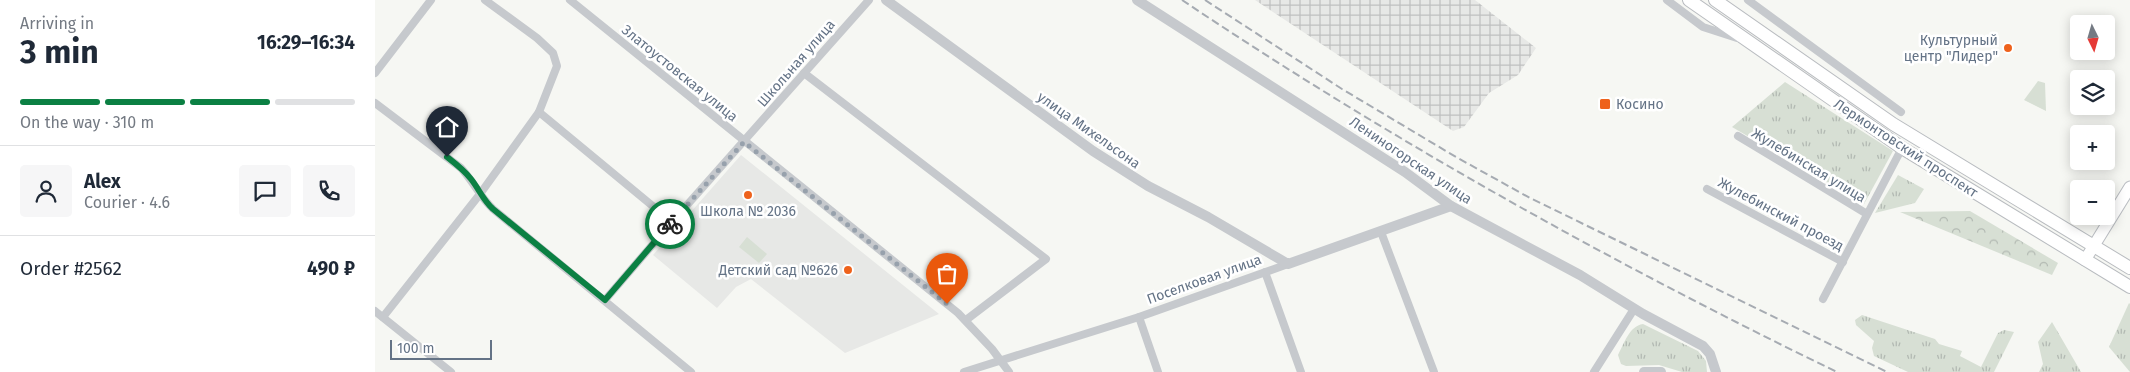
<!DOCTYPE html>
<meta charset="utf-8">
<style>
body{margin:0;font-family:"Fira Sans",sans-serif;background:#f6f6f7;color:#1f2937;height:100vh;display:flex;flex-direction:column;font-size:19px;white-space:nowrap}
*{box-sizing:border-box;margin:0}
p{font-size:16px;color:#747a83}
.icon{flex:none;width:28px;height:28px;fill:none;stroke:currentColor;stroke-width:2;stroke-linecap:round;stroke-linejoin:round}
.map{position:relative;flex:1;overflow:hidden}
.side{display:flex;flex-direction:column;background:#fff;width:375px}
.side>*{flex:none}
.needle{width:32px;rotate:175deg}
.fabs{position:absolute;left:1695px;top:15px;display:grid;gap:10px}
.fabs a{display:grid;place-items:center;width:45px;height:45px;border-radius:5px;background:#fff;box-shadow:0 2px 12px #0003;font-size:25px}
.scale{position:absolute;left:15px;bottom:12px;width:102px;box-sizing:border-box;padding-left:5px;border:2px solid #647386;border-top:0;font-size:14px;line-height:18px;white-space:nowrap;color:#647386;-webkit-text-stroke:4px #fff;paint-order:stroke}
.pin{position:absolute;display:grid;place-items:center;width:42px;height:42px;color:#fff;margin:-51px -21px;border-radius:50% 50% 50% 0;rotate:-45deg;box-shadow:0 0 5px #0007}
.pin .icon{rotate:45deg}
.courier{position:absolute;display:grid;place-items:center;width:50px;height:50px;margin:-25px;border:4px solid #0b8043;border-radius:50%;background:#fff;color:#222;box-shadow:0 1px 6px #0007}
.summary em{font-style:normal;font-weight:700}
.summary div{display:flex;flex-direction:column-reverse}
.summary{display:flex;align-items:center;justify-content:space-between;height:85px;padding:0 20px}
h1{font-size:32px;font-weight:700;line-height:38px}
.bar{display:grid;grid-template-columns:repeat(4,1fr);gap:8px 5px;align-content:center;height:60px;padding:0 20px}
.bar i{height:6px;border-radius:4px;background:#e0e1e3}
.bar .active{background:#0b8043}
.bar p{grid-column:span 4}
.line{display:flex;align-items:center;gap:12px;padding:0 20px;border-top:1px solid #e0e1e3}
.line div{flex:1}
.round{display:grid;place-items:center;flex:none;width:52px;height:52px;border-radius:5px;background:#f6f6f7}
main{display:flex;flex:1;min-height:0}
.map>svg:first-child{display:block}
.built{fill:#e7e8e6}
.industrial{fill:url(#industrial-grid)}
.grass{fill:url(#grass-tufts)}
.forest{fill:url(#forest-crowns)}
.park{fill:#d7dfd4}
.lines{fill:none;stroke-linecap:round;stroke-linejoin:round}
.secondary-casing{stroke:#bbbec3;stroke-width:13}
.primary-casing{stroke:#b9bcc0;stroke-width:14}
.minor{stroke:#c6c9cd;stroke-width:8}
.tertiary{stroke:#c6c9cd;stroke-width:10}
.secondary{stroke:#fff;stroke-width:11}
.primary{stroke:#fff;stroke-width:12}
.rail{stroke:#a6abb2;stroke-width:2;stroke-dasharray:8 4;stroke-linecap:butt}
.done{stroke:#97a1ac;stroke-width:5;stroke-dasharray:0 9}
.route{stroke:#0b8043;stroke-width:6}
.poi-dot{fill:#ee621c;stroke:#fff;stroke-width:2}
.labels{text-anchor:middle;stroke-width:5;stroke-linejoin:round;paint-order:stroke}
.poi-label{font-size:14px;fill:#647386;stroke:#fff;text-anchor:end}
.street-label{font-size:14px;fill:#647386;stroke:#fff}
</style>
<main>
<section class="side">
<div class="summary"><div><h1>3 min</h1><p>Arriving in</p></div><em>16:29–16:34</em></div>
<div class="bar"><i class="active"></i><i class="active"></i><i class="active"></i><i></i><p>On the way · 310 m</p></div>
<div class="line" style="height:90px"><a class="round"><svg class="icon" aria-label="person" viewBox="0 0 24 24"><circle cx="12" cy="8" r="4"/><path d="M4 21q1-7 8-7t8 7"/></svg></a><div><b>Alex</b><p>Courier · 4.6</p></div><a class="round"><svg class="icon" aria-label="chat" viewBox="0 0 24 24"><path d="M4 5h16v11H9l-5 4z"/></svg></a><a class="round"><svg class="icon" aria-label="phone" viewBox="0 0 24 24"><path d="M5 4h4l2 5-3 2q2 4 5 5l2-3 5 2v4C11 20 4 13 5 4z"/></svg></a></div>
<div class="line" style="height:65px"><div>Order #2562</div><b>490 ₽</b></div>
</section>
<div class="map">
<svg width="1755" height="372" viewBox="0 0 1755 372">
<defs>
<pattern id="industrial-grid" width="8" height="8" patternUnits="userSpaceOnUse" patternTransform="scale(1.25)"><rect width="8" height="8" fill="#e7e8e6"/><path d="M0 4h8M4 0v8" fill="none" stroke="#bfc0c0"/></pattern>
<pattern id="grass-tufts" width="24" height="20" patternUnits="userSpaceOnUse" patternTransform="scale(1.25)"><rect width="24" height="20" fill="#d7dfd4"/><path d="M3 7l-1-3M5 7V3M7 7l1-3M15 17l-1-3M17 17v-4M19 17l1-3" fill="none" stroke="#b2b9b2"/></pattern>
<pattern id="forest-crowns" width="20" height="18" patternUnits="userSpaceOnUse" patternTransform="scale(1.25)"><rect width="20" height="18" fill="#d7dfd4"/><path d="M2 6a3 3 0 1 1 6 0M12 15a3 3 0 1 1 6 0" fill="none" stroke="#b2b9b2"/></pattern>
</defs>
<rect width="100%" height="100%" fill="#f6f7f3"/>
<path class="built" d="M366,155L564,314L470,353L376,279L361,287L342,308L278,255Z"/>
<path class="industrial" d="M880,0H1100L1161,48L1143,75L1114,93L1089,127L1078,131Z"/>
<g class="grass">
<path d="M1410,82L1518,151L1489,204L1357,127Z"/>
<path d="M1523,175L1549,189L1540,203L1500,213Z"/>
<path d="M1754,303L1755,304V372L1734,347Z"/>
<path d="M1487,315L1560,339L1564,344L1587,351L1585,356L1606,367L1623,333L1629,330L1639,332L1619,372H1533L1499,356L1497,348L1499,341L1481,325L1480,320Z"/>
<path d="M1677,322L1706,372H1664L1668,364L1663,342Z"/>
<path d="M1268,324L1323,351L1331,361L1332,372H1307L1284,365L1251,366L1246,364L1243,355C1249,344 1254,326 1268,324Z"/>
</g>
<path class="forest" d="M1595,211L1683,263L1677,275L1525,212Z"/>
<g class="park">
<path d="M1663,81L1670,83L1671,111L1649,100Z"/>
<path d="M372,237L392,254L384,263L364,247Z"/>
</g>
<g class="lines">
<defs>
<path id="secondary" d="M1710,260L1755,187"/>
<g id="primary">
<path d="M1314,0L1527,148L1755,287"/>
<path d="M1340,0L1518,124L1755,268"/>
</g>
</defs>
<use href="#secondary" class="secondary-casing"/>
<use href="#primary" class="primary-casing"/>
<g class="minor">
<path d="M195,0L583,313L617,349L634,372"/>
<path d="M1292,0L1328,27L1362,38"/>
<path d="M1373,0L1526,112"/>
<path d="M0,73L56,0"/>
<path d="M429,73L671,259L591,320"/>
<path d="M0,103L86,168C98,181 105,197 118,209L316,372"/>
<path d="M164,112L297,222"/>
<path d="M1363,136L1492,214"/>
<path d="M1332,189L1468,262"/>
<path d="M1006,232L1059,372"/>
<path d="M890,272L926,372"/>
<path d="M1448,299L1527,148"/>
<path d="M230,300L297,222L494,0"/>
<path d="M0,311L76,372"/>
<path d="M8,317L105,194L164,112L182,66L178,53L162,38L110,0"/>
<path d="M764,317L783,372"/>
<path d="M589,372L764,317L913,264"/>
<path d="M1219,372L1259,309"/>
</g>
<g class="tertiary">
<path d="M511,0L718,151L773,186L833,217L913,264L1076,206"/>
<path d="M762,0L1030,172L1076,206L1205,275L1268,314L1328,346L1335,354L1341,372"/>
<path d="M1269,372H1286"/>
</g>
<use href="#secondary" class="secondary"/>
<use href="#primary" class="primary"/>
<g class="rail">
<path d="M807,0C1016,140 1235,262 1462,372"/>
<path d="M830,0L967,89L1081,157L1155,198L1512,372"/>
</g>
</g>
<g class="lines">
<path class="done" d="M295,224L369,142L572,304"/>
<path class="route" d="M72,157C81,164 89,170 96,179C104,189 108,200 118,209L230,300L295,224"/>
</g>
<g class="poi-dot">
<circle cx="1633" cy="48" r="5"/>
<rect x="1224" y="98" width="12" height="12" rx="2.5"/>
<circle cx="373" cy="195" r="5"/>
<circle cx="473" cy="270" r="5"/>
</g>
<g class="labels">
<g class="poi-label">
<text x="1623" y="45">Культурный<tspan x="1623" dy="16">центр "Лидер"</tspan></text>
<text x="1241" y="109" text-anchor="start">Косино</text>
<text x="373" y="216" text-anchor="middle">Школа № 2036</text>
<text x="463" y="275">Детский сад №626</text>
</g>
<g class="street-label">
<text transform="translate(421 63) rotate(-49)" y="5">Школьная улица</text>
<text transform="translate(305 73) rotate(39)" y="5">Златоустовская улица</text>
<text transform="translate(714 130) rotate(35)" y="5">улица Михельсона</text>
<text transform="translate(1531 148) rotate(33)" y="5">Лермонтовский проспект</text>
<text transform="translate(1036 160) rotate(34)" y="5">Лениногорская улица</text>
<text transform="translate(1434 165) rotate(31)" y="5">Жулебинская улица</text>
<text transform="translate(1406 214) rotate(28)" y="5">Жулебинский проезд</text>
<text transform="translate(829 279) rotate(-20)" y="5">Поселковая улица</text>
</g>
</g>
</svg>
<div class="fabs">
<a><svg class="needle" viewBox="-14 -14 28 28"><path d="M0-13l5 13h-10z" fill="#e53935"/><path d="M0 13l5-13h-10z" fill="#747a83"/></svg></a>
<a><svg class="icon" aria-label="layers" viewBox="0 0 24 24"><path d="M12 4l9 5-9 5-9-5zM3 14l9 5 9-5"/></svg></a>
<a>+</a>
<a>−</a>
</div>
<div class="scale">100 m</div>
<div class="pin" style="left:572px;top:304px;background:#ea580c"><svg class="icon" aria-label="bag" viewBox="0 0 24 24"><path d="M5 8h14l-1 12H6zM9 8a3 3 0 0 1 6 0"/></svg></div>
<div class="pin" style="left:72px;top:157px;background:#1f2937"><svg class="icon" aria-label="home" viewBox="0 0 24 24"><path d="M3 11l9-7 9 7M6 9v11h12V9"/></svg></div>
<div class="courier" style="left:295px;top:224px"><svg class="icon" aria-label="bike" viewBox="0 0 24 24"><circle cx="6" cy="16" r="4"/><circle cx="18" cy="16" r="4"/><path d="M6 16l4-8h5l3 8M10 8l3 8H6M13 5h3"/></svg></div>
</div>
</main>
